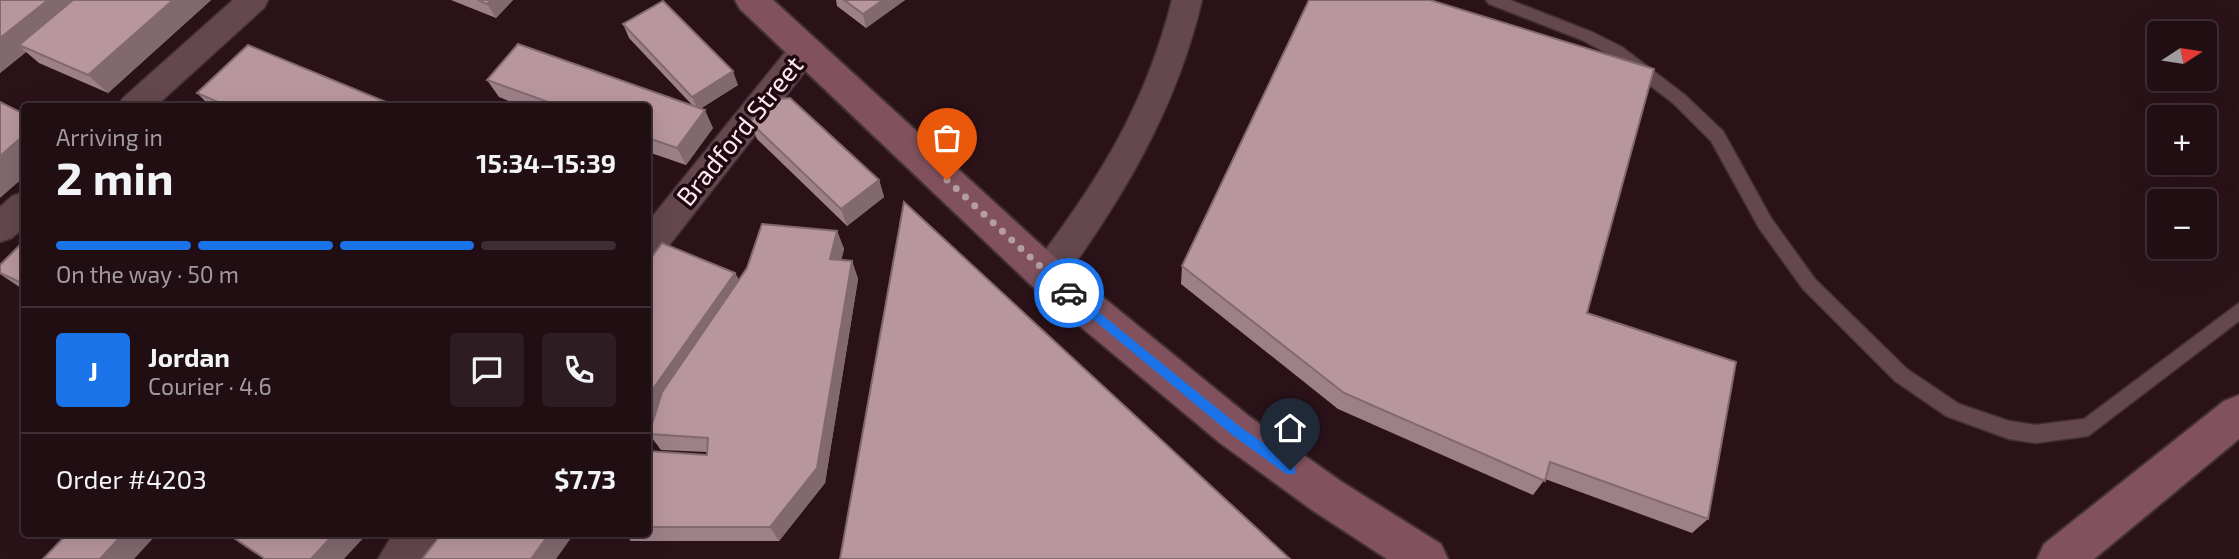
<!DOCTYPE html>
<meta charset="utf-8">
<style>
body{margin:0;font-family:"Exo 2",sans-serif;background:#2d1c21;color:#f1f3f6;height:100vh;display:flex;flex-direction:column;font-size:26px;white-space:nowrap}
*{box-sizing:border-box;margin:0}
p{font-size:23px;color:#a29ca0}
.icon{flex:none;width:38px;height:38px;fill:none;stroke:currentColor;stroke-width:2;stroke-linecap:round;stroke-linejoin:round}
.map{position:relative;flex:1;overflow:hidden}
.drawer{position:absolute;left:21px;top:103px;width:630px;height:434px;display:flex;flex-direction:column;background:#200e13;border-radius:7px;box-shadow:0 7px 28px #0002,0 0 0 2px #3d2e33}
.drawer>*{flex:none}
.needle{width:46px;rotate:78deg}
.fabs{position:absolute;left:2147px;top:21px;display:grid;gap:14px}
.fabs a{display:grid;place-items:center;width:70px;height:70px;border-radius:7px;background:#200e13;box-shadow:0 7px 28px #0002,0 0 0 2px #3d2e33;font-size:35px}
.pin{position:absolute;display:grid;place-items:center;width:60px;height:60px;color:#fff;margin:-72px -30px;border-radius:50% 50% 50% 0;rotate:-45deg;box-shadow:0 0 7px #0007}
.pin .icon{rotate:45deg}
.courier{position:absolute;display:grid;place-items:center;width:70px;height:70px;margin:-35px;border:5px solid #1a73e8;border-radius:50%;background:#fff;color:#222;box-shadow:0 2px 9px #0007}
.summary em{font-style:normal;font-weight:700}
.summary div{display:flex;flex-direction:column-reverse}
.summary{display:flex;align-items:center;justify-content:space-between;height:119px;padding:0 35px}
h1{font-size:46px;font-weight:700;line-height:52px}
.bar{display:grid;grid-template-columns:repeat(4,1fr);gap:10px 7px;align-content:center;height:84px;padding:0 35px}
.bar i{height:9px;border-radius:5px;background:#3d2e33}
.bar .on{background:#1a73e8}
.bar p{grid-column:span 4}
.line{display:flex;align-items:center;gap:18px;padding:0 35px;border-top:2px solid #3d2e33}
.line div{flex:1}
.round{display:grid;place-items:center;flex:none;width:74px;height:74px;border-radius:7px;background:#2d1c21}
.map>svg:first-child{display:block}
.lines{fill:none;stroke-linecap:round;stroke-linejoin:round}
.lane-casing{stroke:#413034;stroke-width:3}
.street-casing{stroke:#413034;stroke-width:3}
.secondary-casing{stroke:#413034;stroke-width:4}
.lane{fill:#65474e;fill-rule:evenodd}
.street{fill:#65474e;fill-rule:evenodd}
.secondary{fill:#81525e;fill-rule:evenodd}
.wall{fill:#9e8188}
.shaded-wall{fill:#81696f}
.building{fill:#b8969e;stroke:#81696f;stroke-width:2}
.route{fill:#1a73e8}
.done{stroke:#b49ea3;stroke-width:7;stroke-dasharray:0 12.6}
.labels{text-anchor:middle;stroke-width:7;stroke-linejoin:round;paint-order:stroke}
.street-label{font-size:26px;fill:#fdeaee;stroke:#200910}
</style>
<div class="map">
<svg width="2239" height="559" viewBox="0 0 2239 559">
<rect width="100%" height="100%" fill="#2b1219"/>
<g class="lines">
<defs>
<path id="lane" d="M1486,0H1510L1592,32L1622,47L1685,95L1723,131L1771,218L1815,279L1907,369L1959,404L2009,421L2035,425L2084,419L2239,303V321L2088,436L2035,443L2009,439L1946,416L1895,381L1803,289L1759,228L1711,141L1673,103L1610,55L1582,40L1489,4Z"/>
<g id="street">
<path d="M233,0H268L264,8L155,107H118L123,98Z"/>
<path d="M1172,0H1202C1177,107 1124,197 1059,286L1047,290L1035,286L1030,275L1035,264C1100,178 1145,106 1172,0Z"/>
<path d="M806,36L817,40L822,48L817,56L660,257L648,261V222L795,40Z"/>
<path d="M24,192V227L12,238L0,242V207L12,196Z"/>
<path d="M393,534H438L423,559H378Z"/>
</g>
<g id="secondary">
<path d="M735,0H773L1061,263L1250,417L1342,482L1441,544L1448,559H1387L1312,510L1220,443L1033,287L740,9Z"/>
<path d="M2239,395V439L2094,559H2037L2044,544L2224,401Z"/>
</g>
</defs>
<use href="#lane" class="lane-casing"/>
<use href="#street" class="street-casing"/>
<use href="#secondary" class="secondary-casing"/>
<use href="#lane" class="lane"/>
<use href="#street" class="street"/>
<use href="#secondary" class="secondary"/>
</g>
<g class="wall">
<path d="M0,0H211L108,93L39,63L26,52L0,73Z"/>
<path d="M451,0H513L496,18Z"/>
<path d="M836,0H905L866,28L837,6Z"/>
<path d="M623,24L738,85L700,109L713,128L686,165L648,152V107H524L499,97L487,80L694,107L629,38Z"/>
<path d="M197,93L398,107H211Z"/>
<path d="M750,122L879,180L884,197L847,226L757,139Z"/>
<path d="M837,231L844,249L841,260L852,261L858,279L825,483L779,541H631L624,534H648V451L707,455V452L661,450L649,434L735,273L739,280Z"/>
<path d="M24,241V290L0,274V265Z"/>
<path d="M1182,266L1587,313L1708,519L1692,533L1545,479L1533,495L1338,409L1181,284Z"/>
</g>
<g class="shaded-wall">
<path d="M48,0H90L19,45L26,52L0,73V38Z"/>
<path d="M173,0H211L108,93L88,75Z"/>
<path d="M491,0H513L496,18L487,4Z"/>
<path d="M883,0H905L866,28L863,14Z"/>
<path d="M733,71L738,85L698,110L692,97Z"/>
<path d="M705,110L713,128L686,165L677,148Z"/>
<path d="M24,135V177L0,198V156Z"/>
<path d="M879,180L884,197L847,226L841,209Z"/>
<path d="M837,231L844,249L837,278L830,259Z"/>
<path d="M852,261L858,279L825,483L779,541L770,527Z"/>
<path d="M735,273L745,291L648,429V396Z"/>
<path d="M123,534H157L134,559H100Z"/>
<path d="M334,534H367L344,559H311Z"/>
<path d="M549,534H574L556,559H531Z"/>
</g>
<g class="building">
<path d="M0,0H48L0,38Z"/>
<path d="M73,0H173L88,75L19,45Z"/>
<path d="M478,0H491L487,4Z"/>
<path d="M844,0H883L863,14Z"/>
<path d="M1309,0H1430L1654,69L1587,313L1736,362L1708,519L1550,462L1545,481L1344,393L1182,266Z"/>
<path d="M663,1L733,71L692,97L623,24Z"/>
<path d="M518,44L705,110L677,148L648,138V107H562L487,80Z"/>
<path d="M248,45L398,107H229L197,93Z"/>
<path d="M790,98L879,180L841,209L750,122L768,100Z"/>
<path d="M0,102L24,114V135L0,156Z"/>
<path d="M904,202L1290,559H840Z"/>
<path d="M762,224L837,231L830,259L852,261L817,468L770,527H648V451L707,455L708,438L649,434L662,392L747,268Z"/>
<path d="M24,241V284L0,273V265Z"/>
<path d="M662,243L735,273L648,396V262Z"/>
<path d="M67,534H123L100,559H43Z"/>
<path d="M228,534H334L311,559H265Z"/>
<path d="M441,534H549L531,559H422Z"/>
</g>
<path class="route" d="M1069,288L1239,426L1295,465V474H1286L1231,434L1065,296V289Z"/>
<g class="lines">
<path class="done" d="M947,180L1069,293"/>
</g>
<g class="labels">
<g class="street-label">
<text transform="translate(740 131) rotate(-51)" y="9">Bradford Street</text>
</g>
</g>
</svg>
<div class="fabs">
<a><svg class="needle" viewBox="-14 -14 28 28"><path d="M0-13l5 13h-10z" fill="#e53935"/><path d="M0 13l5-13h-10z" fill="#a29ca0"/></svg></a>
<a>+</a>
<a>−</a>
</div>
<div class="pin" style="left:947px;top:180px;background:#ea580c"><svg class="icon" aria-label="bag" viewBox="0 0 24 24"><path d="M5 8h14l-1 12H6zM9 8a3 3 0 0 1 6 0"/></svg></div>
<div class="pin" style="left:1290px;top:470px;background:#1f2937"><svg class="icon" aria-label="home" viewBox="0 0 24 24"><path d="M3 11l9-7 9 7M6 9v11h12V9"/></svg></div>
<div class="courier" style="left:1069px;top:293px"><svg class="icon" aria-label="car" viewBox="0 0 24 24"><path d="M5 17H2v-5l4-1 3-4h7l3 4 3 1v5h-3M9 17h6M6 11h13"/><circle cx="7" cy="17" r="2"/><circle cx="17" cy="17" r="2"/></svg></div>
<section class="drawer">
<div class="summary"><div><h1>2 min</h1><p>Arriving in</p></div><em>15:34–15:39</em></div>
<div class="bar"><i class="on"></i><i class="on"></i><i class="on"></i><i></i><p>On the way · 50 m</p></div>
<div class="line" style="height:126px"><b class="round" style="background:#1a73e8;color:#fff">J</b><div><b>Jordan</b><p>Courier · 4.6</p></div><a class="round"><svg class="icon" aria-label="chat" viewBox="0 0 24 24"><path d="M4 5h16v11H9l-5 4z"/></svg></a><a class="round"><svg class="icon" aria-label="phone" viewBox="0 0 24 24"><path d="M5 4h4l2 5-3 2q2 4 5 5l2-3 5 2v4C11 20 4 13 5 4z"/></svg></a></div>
<div class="line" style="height:91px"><div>Order #4203</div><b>$7.73</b></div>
</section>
</div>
